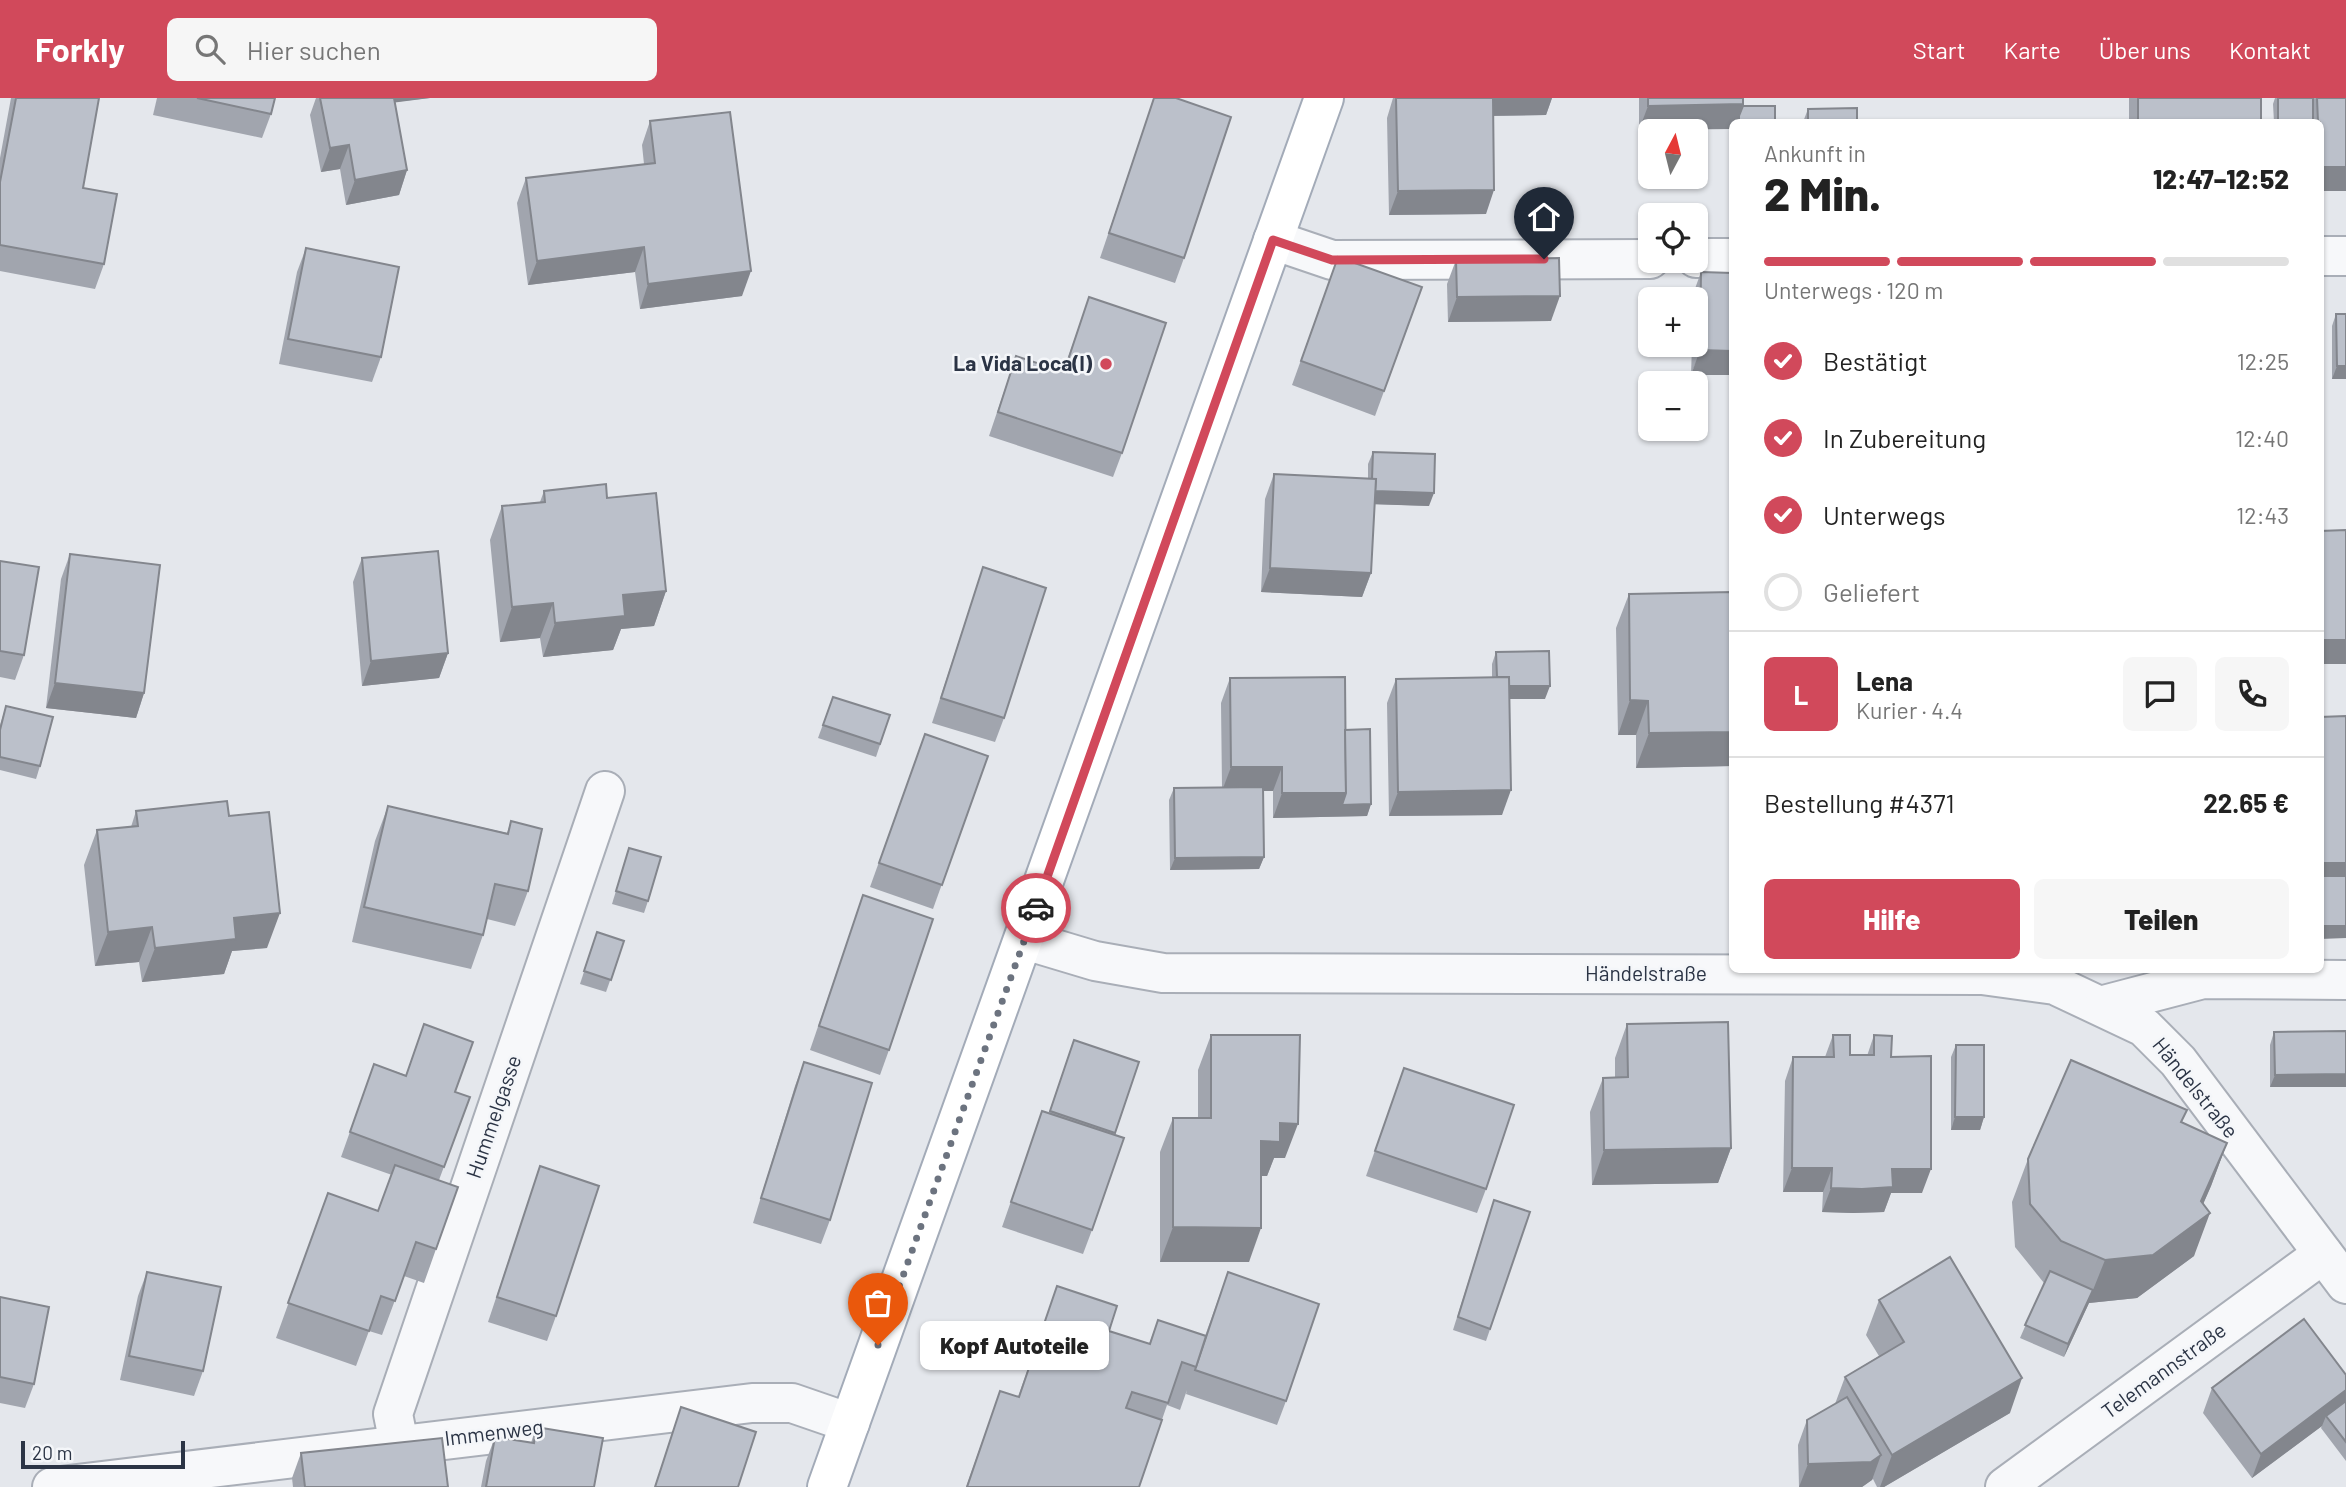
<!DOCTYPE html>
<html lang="de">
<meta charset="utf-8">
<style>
body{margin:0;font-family:Barlow,sans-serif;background:#f6f6f6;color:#222;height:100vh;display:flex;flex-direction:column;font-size:26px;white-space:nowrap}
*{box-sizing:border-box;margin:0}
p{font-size:23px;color:#767676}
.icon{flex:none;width:38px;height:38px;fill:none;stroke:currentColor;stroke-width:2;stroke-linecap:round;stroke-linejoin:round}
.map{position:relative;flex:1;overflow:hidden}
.drawer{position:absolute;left:1729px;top:21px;width:595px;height:854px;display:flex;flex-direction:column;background:#fff;border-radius:10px;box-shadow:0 2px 5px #0004}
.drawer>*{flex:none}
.needle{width:46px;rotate:7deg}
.fabs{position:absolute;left:1638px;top:21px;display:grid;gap:14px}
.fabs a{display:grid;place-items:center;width:70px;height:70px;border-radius:10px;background:#fff;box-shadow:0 2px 5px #0004;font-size:35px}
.scale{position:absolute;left:21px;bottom:18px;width:164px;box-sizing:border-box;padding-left:7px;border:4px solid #2b3445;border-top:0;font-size:19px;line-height:24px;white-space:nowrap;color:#2b3445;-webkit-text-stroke:5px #f4f6f9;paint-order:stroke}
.pin{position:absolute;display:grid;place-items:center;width:60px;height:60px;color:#fff;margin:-72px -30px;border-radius:50% 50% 50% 0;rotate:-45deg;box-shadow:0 0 7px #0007}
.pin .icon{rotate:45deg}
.courier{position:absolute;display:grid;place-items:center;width:70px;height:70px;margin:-35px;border:5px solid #d1495b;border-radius:50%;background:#fff;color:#222;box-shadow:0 2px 9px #0007}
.bubble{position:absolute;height:49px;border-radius:10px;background:#fff;box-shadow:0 2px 5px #0004;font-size:23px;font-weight:800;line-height:49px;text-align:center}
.head em{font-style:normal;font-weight:800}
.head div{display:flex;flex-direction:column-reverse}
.head{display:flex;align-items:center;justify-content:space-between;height:119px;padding:0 35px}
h1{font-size:46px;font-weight:800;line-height:52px}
.bar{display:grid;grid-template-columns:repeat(4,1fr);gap:10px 7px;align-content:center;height:84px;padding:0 35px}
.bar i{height:9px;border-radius:5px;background:#e0e0e0}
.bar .on{background:#d1495b}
.bar p{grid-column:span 4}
.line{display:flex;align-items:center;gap:18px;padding:0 35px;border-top:2px solid #e0e0e0}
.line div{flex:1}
.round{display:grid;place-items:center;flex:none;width:74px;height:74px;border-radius:10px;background:#f6f6f6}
ol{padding:0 35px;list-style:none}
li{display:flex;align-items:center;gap:21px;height:77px}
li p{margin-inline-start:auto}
li .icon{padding:7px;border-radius:50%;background:#d1495b;color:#fff;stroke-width:4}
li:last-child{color:#767676}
li i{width:38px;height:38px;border:4px solid #e0e0e0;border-radius:50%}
.cta{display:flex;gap:14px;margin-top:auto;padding:14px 35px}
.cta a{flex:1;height:80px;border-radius:10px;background:#d1495b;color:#fff;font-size:28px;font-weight:800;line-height:80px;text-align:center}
.cta a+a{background:#f6f6f6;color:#222}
header{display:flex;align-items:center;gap:42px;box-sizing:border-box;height:98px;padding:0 35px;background:#d1495b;color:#fff}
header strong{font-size:33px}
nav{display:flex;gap:38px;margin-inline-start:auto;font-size:24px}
.search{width:490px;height:63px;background:#f6f6f6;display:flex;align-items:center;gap:18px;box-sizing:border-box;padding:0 24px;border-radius:10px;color:#767676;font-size:26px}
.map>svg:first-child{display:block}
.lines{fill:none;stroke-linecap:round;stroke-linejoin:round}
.minor-casing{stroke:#a9aeb7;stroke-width:42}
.major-casing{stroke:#a3abb8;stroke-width:42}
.minor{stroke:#f7f8fa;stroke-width:38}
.major{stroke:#fff;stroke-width:38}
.wall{fill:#a1a5ae}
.shaded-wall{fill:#83868d}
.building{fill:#bbc0ca;stroke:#83868d;stroke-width:2}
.done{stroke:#6c737f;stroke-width:7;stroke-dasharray:0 12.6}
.route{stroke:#d1495b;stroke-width:9}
.poi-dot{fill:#d1495b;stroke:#f4f6f9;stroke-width:2.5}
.labels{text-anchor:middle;stroke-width:5;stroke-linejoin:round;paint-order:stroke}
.poi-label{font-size:21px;font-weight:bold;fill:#2b3445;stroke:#f4f6f9;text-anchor:end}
.street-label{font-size:21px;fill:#2b3445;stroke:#f4f6f9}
</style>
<header>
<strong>Forkly</strong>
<div class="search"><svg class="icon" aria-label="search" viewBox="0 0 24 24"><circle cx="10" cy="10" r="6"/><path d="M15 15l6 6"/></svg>Hier suchen</div>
<nav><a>Start</a><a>Karte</a><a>Über uns</a><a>Kontakt</a></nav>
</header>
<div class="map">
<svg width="2346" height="1389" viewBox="0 0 2346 1389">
<rect width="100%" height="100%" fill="#e4e7ec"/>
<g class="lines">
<defs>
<g id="minor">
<path d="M1273,142L1332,162L1650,161"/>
<path d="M2320,158H2346"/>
<path d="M1696,160H1732"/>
<path d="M1025,842L1095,863L1163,875L1982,877L2055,887L2144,929L2178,963L2346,1186"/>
<path d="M2104,907L2203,881L2346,882"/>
<path d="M399,1346L393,1316L605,693"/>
<path d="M52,1389L752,1305H792L850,1325"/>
<path d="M2005,1389L2323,1156"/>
</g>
<path id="major" d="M827,1389L1324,0"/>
</defs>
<use href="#minor" class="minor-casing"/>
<use href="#major" class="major-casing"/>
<use href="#minor" class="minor"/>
<use href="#major" class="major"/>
</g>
<g class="wall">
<path d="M11,0H99L83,90L104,166L95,191L0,173V60Z"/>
<path d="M157,0H275L271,16L262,40L153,17Z"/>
<path d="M316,0H430L394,4L407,72L399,97L346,107L340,71L321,74L310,17Z"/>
<path d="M1154,0L1184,160L1175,185L1100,160Z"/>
<path d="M1393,0H1575H1552L1546,17L1493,18L1486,116L1389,117L1387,20Z"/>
<path d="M1639,0H1743V8L1775,24H1732L1639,32Z"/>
<rect x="2129" y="0" width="132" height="24"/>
<path d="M2275,0H2346V93H2320V24H2274L2273,6Z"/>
<path d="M1808,11L1857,24H1803Z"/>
<path d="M650,23L742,198L640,211L635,174L528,187L517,105L526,80L644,66L642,47Z"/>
<path d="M306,150L381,259L372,284L279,266L297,174Z"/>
<path d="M1338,159L1422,189L1375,318L1292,287Z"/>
<path d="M1456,162L1551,223L1448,224L1447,186Z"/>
<path d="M1701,174L1732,175L1691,277L1692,247H1696V201H1692V199Z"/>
<path d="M1089,199L1122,355L1113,379L989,338L1016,258L1063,274Z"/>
<path d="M2336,216H2346V281H2332V228Z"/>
<path d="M1373,354L1429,408L1374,406L1371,475L1362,499L1261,494L1265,401L1274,376L1368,381V366Z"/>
<path d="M544,393L607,400L666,493L654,528L621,531L613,552L543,559L540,540L500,544L490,442L502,408L540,404Z"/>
<path d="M1732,428V668L1636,670V637H1618L1616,530L1629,496L1730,494L1729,437Z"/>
<path d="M70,456L144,595L136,620L46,610L61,481Z"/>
<path d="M362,460L448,555L439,580L362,588L353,484Z"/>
<path d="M0,463L24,557L15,582L0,579Z"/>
<path d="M983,469L1004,620L995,644L932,625Z"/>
<path d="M1496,554L1545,601H1509L1502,717L1389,718L1387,605L1396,581L1492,579V566Z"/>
<path d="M1230,580L1345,632L1371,706L1367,718L1273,720V693H1263L1264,759L1259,771L1170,772L1169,702L1174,690L1222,689L1221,605Z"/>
<path d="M833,599L890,617L876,659L818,640Z"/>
<path d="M6,608L40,668L36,681L0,672V627Z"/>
<path d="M925,636L988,658L933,811L870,789Z"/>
<path d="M388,708L507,735L511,723L528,793L515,828L487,821L483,837L471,871L352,844L375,743Z"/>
<path d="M136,713L229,718L267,850L232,853L224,876L142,884L139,864L95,868L84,767L97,732L131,729Z"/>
<path d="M629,750L648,803L644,815L612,806Z"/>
<path d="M863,797L889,952L880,977L810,952Z"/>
<path d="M597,834L624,843L606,894L580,886Z"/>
<path d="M1627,926L1731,1050L1718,1085L1592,1087L1590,1014L1603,980L1615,979V960Z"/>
<path d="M2346,933V989H2270V947L2274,934Z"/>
<path d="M1211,937L1285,1060H1274L1267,1078H1261L1249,1164H1160V1054L1173,1020H1198V972Z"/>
<path d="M1833,937L1850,957L1867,958L1874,937L1891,959L1922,1095H1891L1884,1114L1853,1115L1822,1114L1823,1094H1783L1785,983L1793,959H1825Z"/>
<path d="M1074,942L1139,964L1114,1037L1092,1132L1083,1156L1002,1129L1034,1037L1049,1015Z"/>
<path d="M1956,947L1984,1019L1980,1032H1951V959Z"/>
<path d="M804,964L830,1122L821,1146L753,1125L795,988Z"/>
<path d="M374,966L470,999L439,1082L458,1089L424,1185L404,1178L382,1237L369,1233L356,1268L276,1240L328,1095L378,1113L392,1077L341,1059Z"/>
<path d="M1404,970L1486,1091L1477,1115L1366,1078Z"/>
<path d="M2182,1025L2227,1045L2211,1088L2203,1106L2194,1158L2137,1200L2089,1205L2064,1259L2020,1240L2044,1185L2015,1149L2012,1104L2028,1061Z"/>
<path d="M540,1068L556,1218L547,1243L488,1224Z"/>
<path d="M1494,1102L1530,1114L1486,1243L1453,1232Z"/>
<path d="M147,1174L203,1273L194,1298L120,1282L138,1198Z"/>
<path d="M1228,1174L1286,1303L1277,1327L1186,1296L1187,1292L1180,1312L1167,1307L1139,1389H966L1000,1293L1018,1299L1057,1188L1109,1233L1149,1246L1158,1222L1205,1238Z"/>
<path d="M0,1199L34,1286L25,1310L0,1305Z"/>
<path d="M1879,1202L2010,1315L1884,1389H1877L1873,1381L1862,1389H1799L1798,1347L1807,1322L1835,1306L1845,1279L1879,1258L1866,1237Z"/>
<path d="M2346,1277V1363L2321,1330L2322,1328L2252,1380L2203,1315L2212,1290Z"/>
<path d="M536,1329L594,1389H481L486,1363L495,1339L531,1345Z"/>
<path d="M301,1355L448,1389H293L292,1380Z"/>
</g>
<g class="shaded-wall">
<path d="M392,0H430L391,5Z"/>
<path d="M1491,0H1575H1552L1546,17L1484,18Z"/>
<path d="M1743,6L1737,24H1732V31L1639,32L1648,8Z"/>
<path d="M349,47L340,71L321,74L330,50Z"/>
<rect x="2320" y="69" width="26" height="24"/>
<path d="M407,72L399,97L346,107L355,82Z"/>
<path d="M1494,92L1486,116L1389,117L1398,93Z"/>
<path d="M644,149L635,174L528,187L537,163Z"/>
<path d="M751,173L742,198L640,211L648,186Z"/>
<path d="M1560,198L1551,223L1448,224L1457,199Z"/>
<path d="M1700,252L1732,253V277H1691Z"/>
<path d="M2337,268H2346V281H2332Z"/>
<path d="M1371,393L1434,395L1429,408L1367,406Z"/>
<path d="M1270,470L1371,475L1362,499L1261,494Z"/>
<path d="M666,493L654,528L621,531L613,552L543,559L555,525L623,497Z"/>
<path d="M553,505L540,540L500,544L512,509Z"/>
<rect x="2320" y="542" width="26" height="24"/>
<path d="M448,555L439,580L362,588L371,563Z"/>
<path d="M55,585L144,595L136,620L46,610Z"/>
<path d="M1497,588H1550L1545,601H1493Z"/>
<path d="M1630,602L1648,603L1636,637H1618Z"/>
<path d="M1732,634V668L1636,670L1649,635Z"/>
<path d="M1231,669H1282L1273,693H1222Z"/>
<path d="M1511,692L1502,717L1389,718L1398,694Z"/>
<path d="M1282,695H1346L1371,706L1367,718L1273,720Z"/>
<path d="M1264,759L1259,771L1170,772L1175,760Z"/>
<rect x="2320" y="765" width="26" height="24"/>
<path d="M280,815L267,850L232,853L224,876L142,884L155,850L234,820Z"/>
<path d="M2320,828H2346V840L2320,841Z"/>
<path d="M152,829L139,864L95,868L108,834Z"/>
<path d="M2346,976V989H2270L2275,977Z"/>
<path d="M1955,1019H1984L1980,1032H1951Z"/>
<path d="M1280,1025L1298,1026L1285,1060H1274L1267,1078H1249L1261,1043Z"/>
<path d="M2227,1045L2211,1088L2194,1127L2210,1115L2194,1158L2137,1200L2089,1205L2064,1259L2068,1246L2093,1192L2105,1162L2201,1103Z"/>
<path d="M1731,1050L1718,1085L1592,1087L1604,1052Z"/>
<path d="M1792,1070H1832L1823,1094H1783Z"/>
<path d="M1892,1071H1931L1922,1095H1891L1884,1114L1853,1115L1822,1114L1831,1090Z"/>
<path d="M1173,1129L1261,1130L1249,1164H1160Z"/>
<path d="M2022,1280L2010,1315L1884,1389H1880L1892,1357Z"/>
<path d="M2346,1292V1307L2326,1318L2322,1328L2252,1380L2261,1356Z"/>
<path d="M1881,1357L1872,1382L1862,1389H1799L1808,1366Z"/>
</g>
<g class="building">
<path d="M16,0H99L83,90L117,96L104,166L0,147V84Z"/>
<path d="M197,0H275L271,16Z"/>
<path d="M320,0H394L407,72L355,82L349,47L330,50Z"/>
<path d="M1154,0H1176L1231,19L1184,160L1109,135Z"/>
<path d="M1396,0H1493L1494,92L1398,93Z"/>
<path d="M1648,0H1743V6L1648,8Z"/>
<rect x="2138" y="0" width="123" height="24"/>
<rect x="2278" y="0" width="35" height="24"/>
<path d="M2317,0H2346V69H2320V24H2318Z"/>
<path d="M1743,8H1775V24H1739V18Z"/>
<path d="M1857,10V24H1808V11Z"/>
<path d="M730,14L751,173L648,186L644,149L537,163L526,80L655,65L650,23Z"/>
<path d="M306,150L399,169L381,259L288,241Z"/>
<path d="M1338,159L1422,189L1384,293L1301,263Z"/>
<path d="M1559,160L1560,198L1457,199L1456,162Z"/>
<path d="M1701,174L1732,175V253L1700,252Z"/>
<path d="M1089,199L1166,225L1122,355L998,314L1016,258L1064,274Z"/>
<path d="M2336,216H2346V268H2337Z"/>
<path d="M1373,354L1435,356L1434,395L1375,393L1376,381H1372Z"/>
<path d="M1274,376L1376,381L1371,475L1270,470Z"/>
<path d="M606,386L607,400L656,395L666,493L623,497L625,518L555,525L553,505L512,509L502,408L545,404L544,393Z"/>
<path d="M2346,432V542H2320V433Z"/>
<path d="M438,453L448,555L371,563L362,460Z"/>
<path d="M70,456L160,467L144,595L55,585Z"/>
<path d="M0,463L39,469L24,557L0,553Z"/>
<path d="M983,469L1046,490L1004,620L941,600Z"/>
<path d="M1732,494V634L1649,635L1648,603L1630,602L1629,496Z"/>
<path d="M1549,553L1550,588H1509V579H1497L1496,554Z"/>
<path d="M1345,579L1346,695H1282V669H1231L1230,580Z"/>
<path d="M1509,579L1511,692L1398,694L1396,581Z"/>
<path d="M833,599L890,617L880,646L823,627Z"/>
<path d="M6,608L53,619L40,668L0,659V632Z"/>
<path d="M2346,618V765H2320V619Z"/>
<path d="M1370,631L1371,706L1342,707L1346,695L1345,632Z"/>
<path d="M925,636L988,658L942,787L879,765Z"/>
<path d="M1263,689L1264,759L1175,760L1174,690Z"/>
<path d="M227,703L229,718L269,714L280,815L234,820L236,841L155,850L152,829L108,834L97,732L138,728L136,713Z"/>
<path d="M388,708L508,736L511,723L542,731L528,793L495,786L483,837L364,809Z"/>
<path d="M629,750L661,759L648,803L616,793Z"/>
<rect x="2320" y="778" width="26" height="50"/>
<path d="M863,797L933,821L889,952L819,928Z"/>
<path d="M597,834L624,843L611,882L584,873Z"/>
<path d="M1728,924L1731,1050L1604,1052L1603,980L1628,979L1627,926Z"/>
<path d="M424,926L473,944L455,994L470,999L444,1069L350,1034L374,966L406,978Z"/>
<path d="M2346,933V976L2275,977L2274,934Z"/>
<path d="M1211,937H1300L1298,1026L1280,1025V1044L1261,1043V1130L1173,1129V1020H1211Z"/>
<path d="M1833,937H1850V957H1874V937L1892,938L1891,959L1931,958V1071H1892L1893,1089L1862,1091L1831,1090L1832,1070H1792L1793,959H1834Z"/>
<path d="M1074,942L1139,964L1115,1035L1050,1013Z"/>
<path d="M1956,947H1984V1019H1955Z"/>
<path d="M2071,962L2187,1012L2181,1024L2227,1045L2201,1103L2210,1115L2153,1157L2105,1162L2061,1143L2030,1106L2028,1061Z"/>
<path d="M804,964L872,985L830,1122L761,1100Z"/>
<path d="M1404,970L1514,1007L1486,1091L1375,1053Z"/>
<path d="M1042,1013L1124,1040L1092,1132L1011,1104Z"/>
<path d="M395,1067L458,1089L436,1151L416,1144L395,1203L381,1198L369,1233L288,1205L328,1095L378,1113Z"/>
<path d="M540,1068L599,1088L556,1218L497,1199Z"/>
<path d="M1494,1102L1530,1114L1490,1231L1458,1219Z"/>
<path d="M1950,1159L2022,1280L1892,1357L1845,1279L1904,1244L1879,1202Z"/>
<path d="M2050,1173L2093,1192L2068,1246L2025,1227Z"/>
<path d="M147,1174L221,1189L203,1273L129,1258Z"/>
<path d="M1228,1174L1319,1206L1286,1303L1195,1272Z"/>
<path d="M1057,1188L1117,1208L1109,1233L1150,1246L1158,1222L1206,1238L1196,1269L1182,1264L1168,1305L1132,1294L1126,1310L1162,1322L1139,1389H967L1000,1293L1019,1299Z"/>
<path d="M0,1199L49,1209L34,1286L0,1279Z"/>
<path d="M2304,1221L2346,1277V1292L2261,1356L2212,1290Z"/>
<path d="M1847,1299L1881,1357L1871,1364L1808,1366L1807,1322Z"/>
<path d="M2346,1303V1344L2326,1318Z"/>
<path d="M681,1309L756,1334L738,1389H655Z"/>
<path d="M536,1329L603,1340L594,1389H486L495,1339L534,1345Z"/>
<path d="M442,1340L448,1389H305L301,1355Z"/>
</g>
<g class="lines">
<path class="done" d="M878,1247L1036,810"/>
<path class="route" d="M1036,810L1273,142L1332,162L1544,161"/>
</g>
<circle class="poi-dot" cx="1106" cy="266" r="7"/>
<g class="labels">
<g class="poi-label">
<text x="1092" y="273">La Vida Loca(l)</text>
</g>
<g class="street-label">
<text x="1646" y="883">Händelstraße</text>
<text transform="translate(2195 990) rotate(51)" y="7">Händelstraße</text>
<text transform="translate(494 1019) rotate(-71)" y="7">Hummelgasse</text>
<text transform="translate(2164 1273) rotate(-36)" y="7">Telemannstraße</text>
<text transform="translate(494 1335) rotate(-7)" y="7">Immenweg</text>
</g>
</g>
</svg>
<div class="fabs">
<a><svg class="needle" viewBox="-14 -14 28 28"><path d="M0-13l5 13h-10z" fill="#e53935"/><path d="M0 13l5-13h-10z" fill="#767676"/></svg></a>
<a><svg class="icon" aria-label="locate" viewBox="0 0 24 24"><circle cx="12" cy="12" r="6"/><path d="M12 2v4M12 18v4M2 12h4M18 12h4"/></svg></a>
<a>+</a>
<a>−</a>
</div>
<div class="scale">20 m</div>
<div class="pin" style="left:878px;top:1247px;background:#ea580c"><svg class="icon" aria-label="bag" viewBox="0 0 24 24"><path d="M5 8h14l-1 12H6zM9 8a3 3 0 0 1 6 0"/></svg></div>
<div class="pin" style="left:1544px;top:161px;background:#1f2937"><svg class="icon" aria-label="home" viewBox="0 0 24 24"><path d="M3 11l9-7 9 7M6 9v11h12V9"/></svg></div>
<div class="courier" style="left:1036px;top:810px"><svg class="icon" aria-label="car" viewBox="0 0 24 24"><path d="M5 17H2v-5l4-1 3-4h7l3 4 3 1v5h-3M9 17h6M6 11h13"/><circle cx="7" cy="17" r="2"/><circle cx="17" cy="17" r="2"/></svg></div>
<div class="bubble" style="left:920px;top:1223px;width:189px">Kopf Autoteile</div>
<section class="drawer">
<div class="head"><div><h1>2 Min.</h1><p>Ankunft in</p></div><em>12:47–12:52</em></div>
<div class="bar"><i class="on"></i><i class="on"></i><i class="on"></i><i></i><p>Unterwegs · 120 m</p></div>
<ol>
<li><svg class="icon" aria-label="check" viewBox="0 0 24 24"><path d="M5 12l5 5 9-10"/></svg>Bestätigt<p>12:25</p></li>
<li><svg class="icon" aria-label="check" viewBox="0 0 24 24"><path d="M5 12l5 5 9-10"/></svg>In Zubereitung<p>12:40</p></li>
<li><svg class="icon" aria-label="check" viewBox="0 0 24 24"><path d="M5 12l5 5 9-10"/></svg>Unterwegs<p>12:43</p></li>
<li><i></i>Geliefert</li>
</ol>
<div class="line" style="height:126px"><b class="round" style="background:#d1495b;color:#fff">L</b><div><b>Lena</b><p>Kurier · 4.4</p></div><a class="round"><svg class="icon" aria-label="chat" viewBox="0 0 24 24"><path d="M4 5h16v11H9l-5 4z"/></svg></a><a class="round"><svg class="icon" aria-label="phone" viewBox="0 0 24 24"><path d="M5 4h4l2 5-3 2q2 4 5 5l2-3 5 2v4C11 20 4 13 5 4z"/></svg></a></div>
<div class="line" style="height:91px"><div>Bestellung #4371</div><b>22.65 €</b></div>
<div class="cta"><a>Hilfe</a><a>Teilen</a></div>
</section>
</div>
